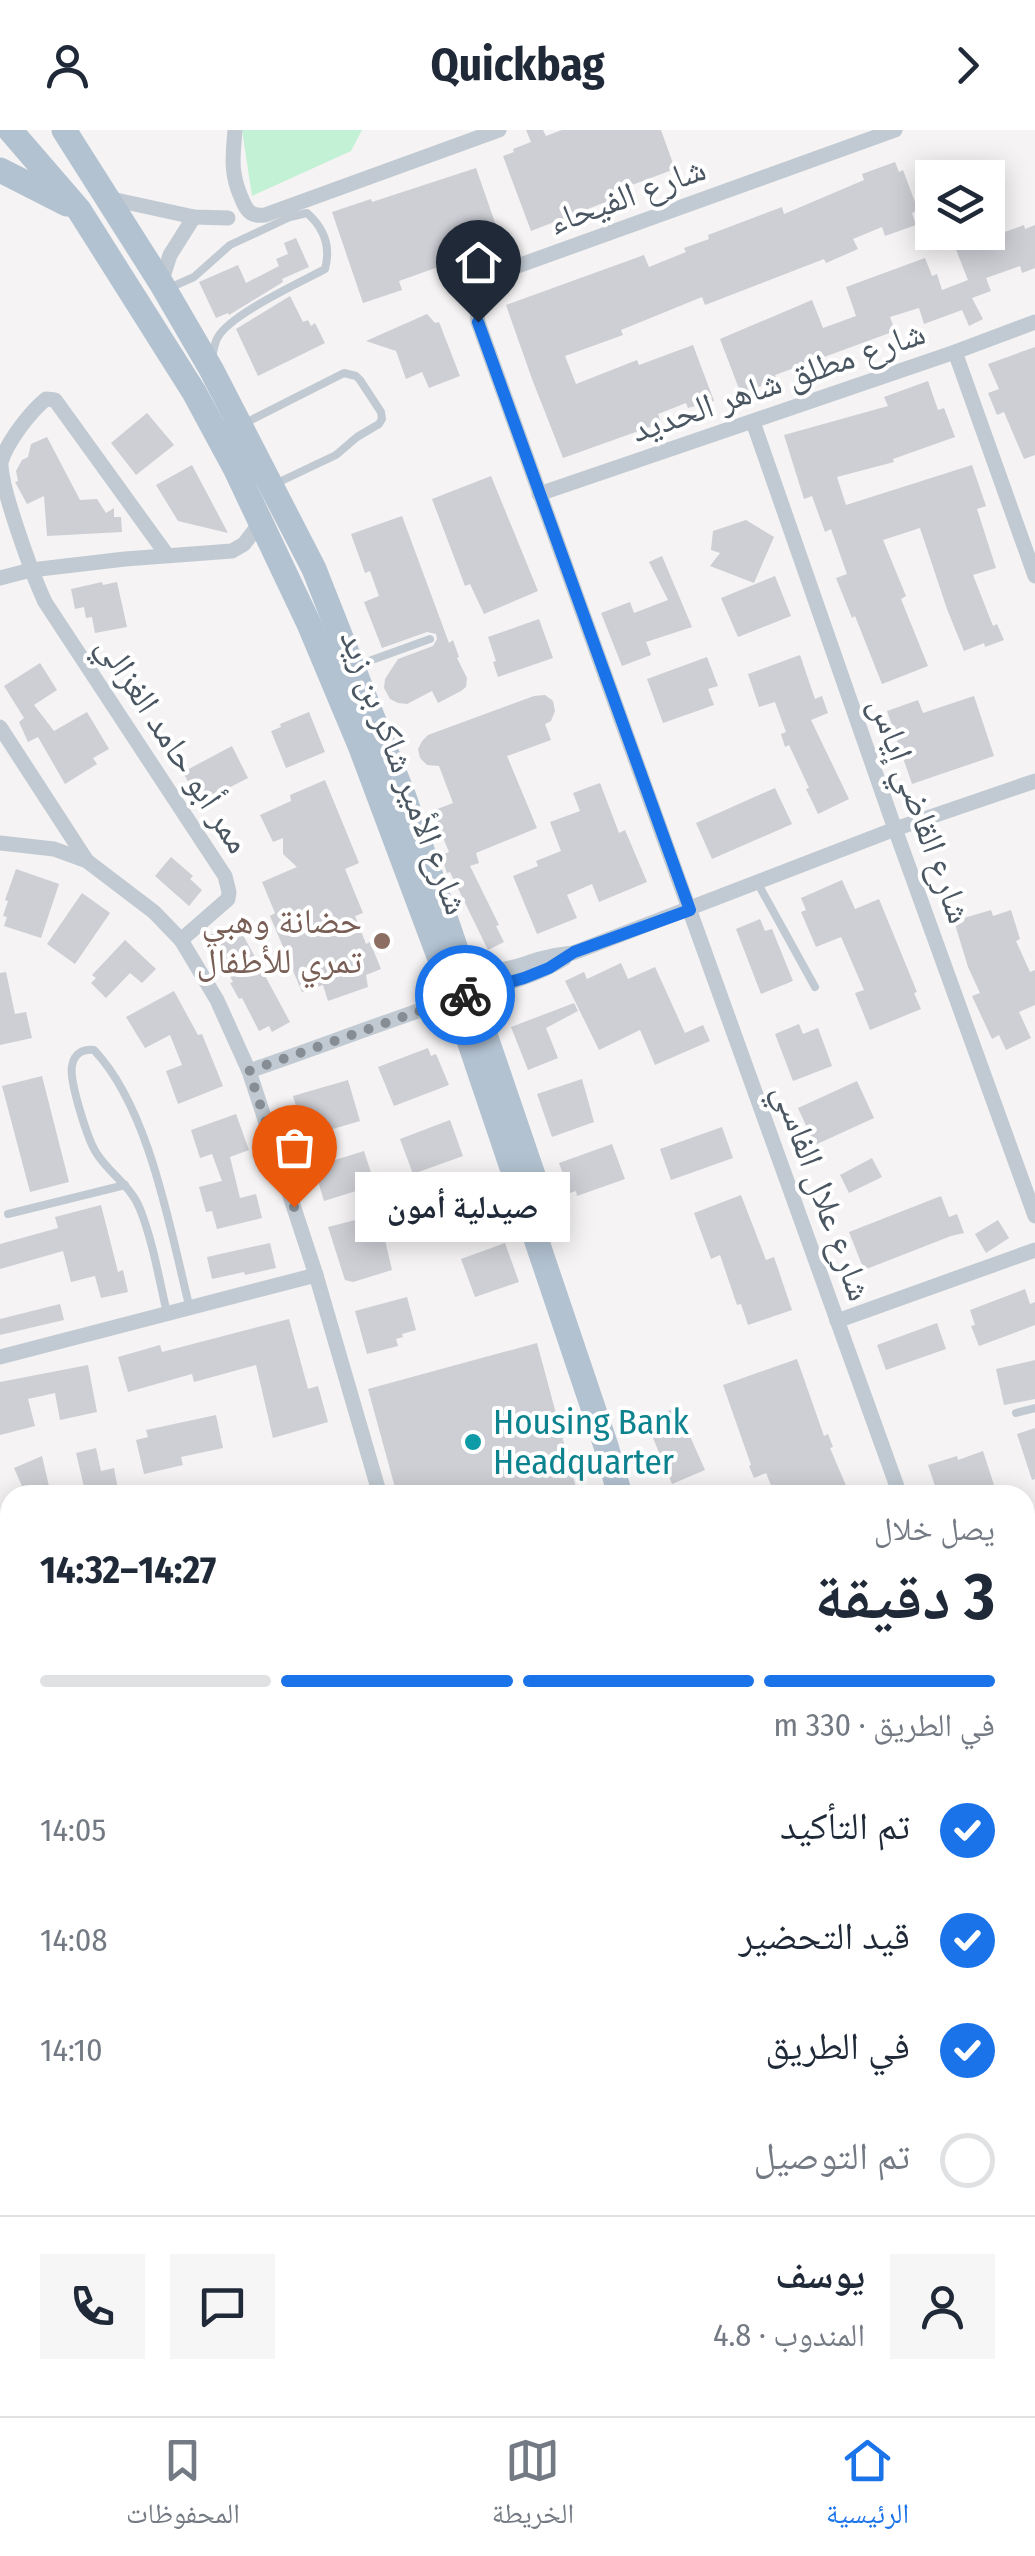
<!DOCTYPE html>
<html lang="ar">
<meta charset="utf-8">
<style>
body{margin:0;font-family:"Fira Sans Condensed","Noto Naskh Arabic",sans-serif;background:#f6f6f7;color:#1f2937;direction:rtl;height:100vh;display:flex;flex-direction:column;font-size:38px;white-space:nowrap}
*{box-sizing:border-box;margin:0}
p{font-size:32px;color:#747a83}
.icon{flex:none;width:55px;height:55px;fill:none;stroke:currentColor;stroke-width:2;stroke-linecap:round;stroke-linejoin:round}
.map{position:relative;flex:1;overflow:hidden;direction:ltr}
.panel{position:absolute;left:0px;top:1355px;width:1035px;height:932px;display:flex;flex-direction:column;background:#fff;border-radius:30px 30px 0 0;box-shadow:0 5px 25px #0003;direction:rtl}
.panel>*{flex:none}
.tools{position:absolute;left:915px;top:30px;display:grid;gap:20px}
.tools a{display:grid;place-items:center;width:90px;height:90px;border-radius:0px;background:#fff;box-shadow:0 5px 25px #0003;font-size:50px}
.pin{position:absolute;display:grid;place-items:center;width:85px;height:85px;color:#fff;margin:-102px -42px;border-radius:50% 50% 50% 0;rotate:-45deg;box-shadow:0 0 10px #0007}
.pin .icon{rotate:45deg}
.courier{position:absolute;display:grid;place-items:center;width:100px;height:100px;margin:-50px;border:8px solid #1a73e8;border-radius:50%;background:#fff;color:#222;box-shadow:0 2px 12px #0007}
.bubble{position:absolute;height:70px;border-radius:0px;background:#fff;box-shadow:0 5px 25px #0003;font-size:32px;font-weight:700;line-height:70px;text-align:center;direction:rtl}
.head em{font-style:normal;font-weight:700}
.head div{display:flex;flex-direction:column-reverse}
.head{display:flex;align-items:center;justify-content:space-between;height:170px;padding:0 40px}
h1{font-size:65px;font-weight:700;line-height:75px}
.bar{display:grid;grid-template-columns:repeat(4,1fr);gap:15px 10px;align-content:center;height:120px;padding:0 40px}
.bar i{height:12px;border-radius:8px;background:#e0e1e3}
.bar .active{background:#1a73e8}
.bar p{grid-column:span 4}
.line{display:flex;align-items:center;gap:25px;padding:0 40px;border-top:2px solid #e0e1e3}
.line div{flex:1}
.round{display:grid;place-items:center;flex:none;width:105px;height:105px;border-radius:0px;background:#f6f6f7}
ol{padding:0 40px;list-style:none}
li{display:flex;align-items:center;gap:30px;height:110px}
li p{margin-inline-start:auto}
li .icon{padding:10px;border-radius:50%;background:#1a73e8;color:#fff;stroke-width:4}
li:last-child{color:#747a83}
li i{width:55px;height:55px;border:5px solid #e0e1e3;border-radius:50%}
header{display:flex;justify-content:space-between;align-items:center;height:130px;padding:0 40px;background:#fff;font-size:45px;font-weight:700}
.menu{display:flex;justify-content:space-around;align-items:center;height:140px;border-top:2px solid #e0e1e3;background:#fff;font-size:28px;color:#747a83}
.menu a{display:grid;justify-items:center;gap:5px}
.menu .active{color:#1a73e8}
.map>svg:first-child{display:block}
.green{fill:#c3f1d5}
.building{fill:#cdcfd5}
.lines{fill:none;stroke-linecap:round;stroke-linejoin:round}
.lane{stroke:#c1cad2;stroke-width:8}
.street{stroke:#c1cad2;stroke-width:15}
.secondary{stroke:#c1cbd6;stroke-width:22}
.primary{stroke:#b3c2d1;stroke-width:25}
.done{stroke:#868d94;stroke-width:10;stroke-dasharray:0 18}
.route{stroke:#1a73e8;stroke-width:12}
.education-dot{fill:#8d6e63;stroke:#fff;stroke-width:4}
.culture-dot{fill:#0f9aa8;stroke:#fff;stroke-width:4}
.labels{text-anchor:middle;stroke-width:8;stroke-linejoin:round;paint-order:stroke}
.street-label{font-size:35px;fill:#4a5661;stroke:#fff}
.education-label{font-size:35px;fill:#785e54;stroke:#fff;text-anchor:end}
.culture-label{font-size:35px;fill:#0d838f;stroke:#fff;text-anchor:start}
</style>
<header><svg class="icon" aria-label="forward" viewBox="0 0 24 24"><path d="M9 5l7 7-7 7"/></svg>Quickbag<svg class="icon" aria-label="person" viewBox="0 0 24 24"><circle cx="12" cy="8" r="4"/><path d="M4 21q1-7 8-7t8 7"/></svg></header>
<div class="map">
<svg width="1035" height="2286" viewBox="0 0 1035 2286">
<rect width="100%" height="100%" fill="#f5f3f3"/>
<path class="green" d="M242,0H362L351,21L252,66Z"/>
<g class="building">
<path d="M526,0H543L546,6L562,0H661L675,39L621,59L624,65L531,101L503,26L514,22L513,19L531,12Z"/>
<path d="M895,32L899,42L903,40L918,80L912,83L916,95L885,106L882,97L853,109L858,119L826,133L824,129L705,175L702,167L621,200L623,205L565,226L576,254L637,230L639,235L693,215L714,271L688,278L686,273L658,284L661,293L563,328L532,249L506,175L644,125L649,137L686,122L684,118L709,109L708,105L782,77L784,84L864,50L862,44Z"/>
<path d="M476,38L501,110L454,127L455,131L399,151L402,160L363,173L332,82L371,69L372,72Z"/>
<path d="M1024,95L1025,99L1035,95V138L1022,143L1020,136L986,148L991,161L972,168L983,189L969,196L962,180L924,194L919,178L890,187L895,201L775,245L777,250L741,264L720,209L812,170L823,198L856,186L846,157L925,128L932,146L937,144L942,160L968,150L955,117L998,101L999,104Z"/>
<path d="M296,108L309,137L282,149L283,152L229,185L228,183L216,188L199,152L238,135L246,153L279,136L276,129L288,124L284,113Z"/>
<path d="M290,166L303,192L308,190L311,196L315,193L325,213L258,246L236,199Z"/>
<path d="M427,184L435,193L439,192L460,246L429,258L422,242L406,249L396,221L366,211Z"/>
<path d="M1035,217V325L1024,329L1004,282L997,285L988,263L999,259L988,234Z"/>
<path d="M928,251L938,280L944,278L955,307L893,329L894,332L837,347L846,375L972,335L986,376L977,379L996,438L973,445L993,496L997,494L1004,510L985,517L984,513L964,521L947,479L920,398L883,410L906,466L901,469L928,536L882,554L855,486L852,488L836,448L847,444L831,399L825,402L812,366L804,369L784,305L888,276L884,267Z"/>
<path d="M147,283L174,315L136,345L111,313Z"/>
<path d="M47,307L80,370L97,369L106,383L114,378V387H121L122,402L47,406L44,366L27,374L15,352L18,351L16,341L22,330L28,327L31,314Z"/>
<path d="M192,335L228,403L178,391L156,355Z"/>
<path d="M491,346L538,461L484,484L470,454L465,456L432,369Z"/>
<path d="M402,386L449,513L453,510L459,527L457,528L467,548L466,557L461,561L438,573L432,561L407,574L398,573L390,569L384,558L385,549L398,529L433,516L437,509L436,504L427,502L382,518L364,472L379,466L370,441L365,443L351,404Z"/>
<path d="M746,390L774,407L754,453L710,436L720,423L711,420L713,401Z"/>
<path d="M662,426L692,497L646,512L651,525L622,536L601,483L630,472L634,483L668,470L649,432Z"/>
<path d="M775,446L791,486L738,507L721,468Z"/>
<path d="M102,452L103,455L117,452L127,497L95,503L92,487L86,488L84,477L75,479L71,459Z"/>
<path d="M539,489L553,528L498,547L493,532L496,531L488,507Z"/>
<path d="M800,525L815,569L822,566L828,583L811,590L849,669L818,684L806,659L809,658L789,615L785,617L781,604L786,602L775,572L759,577L748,544Z"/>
<path d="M707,527L718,556L708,559L714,575L663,593L647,549Z"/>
<path d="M40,533L57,560L34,575L54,601L87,582L109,619L93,628L97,634L65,654L38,607L28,612L19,592L24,588L4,556Z"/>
<path d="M545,565L553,571L555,581L551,591L545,594L551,610L507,626L537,698L476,723L479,733L470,736L499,795L496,796L504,812L488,820L450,742L447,743L441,725L449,722L432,681L453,673L439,636L427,635L420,628L418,619L422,611L428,605L534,566Z"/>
<path d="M974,566L994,626L912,654L887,581L918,570L923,583Z"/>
<path d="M309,582L325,622L286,638L271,601L281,597L280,594Z"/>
<path d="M232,616L248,648L199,673L183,642Z"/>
<path d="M325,650L359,733L345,739L363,783L355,786L366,814L370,812L381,839L366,845L368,857L328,871L323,855L302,862L270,786L275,783L262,752L297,737L283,724V708L273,712L260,685L291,671L290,665Z"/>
<path d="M600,653L619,703L625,700L647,752L599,772L592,754L567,765L577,788L537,804L513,746L538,736L536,731L561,721L550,692L580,681L573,663Z"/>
<path d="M775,658L792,694L712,729L696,693Z"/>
<path d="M171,727L193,746L190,749L202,760L189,776L155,746Z"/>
<path d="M16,739L59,754L41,808L4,796L7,787L3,786L8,771L5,770Z"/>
<path d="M842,750L855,779L879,769L917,862L914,863L921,879L870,900L855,863L864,860L841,807L816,817L801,782L806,780L801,768Z"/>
<path d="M82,763L110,783L75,834L47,814Z"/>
<path d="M991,780L993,786L1011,780L1020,809L1016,811L1030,842L1035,840V875L1019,882L1031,908L1006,920L999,905L992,909L972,866L980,863L968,837L954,791Z"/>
<path d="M760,789L765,801L772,799L793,851L761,864L736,799Z"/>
<path d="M236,792L290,892L272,902L269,896L259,901L242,868L239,869L230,853L233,852L208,806Z"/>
<path d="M125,810L156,839L142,853L130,843L106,868L91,853L96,848L92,845Z"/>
<path d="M621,833L628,849L655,837L685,903L703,895L710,911L655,935L640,900L599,920L565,851L584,842L587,849Z"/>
<path d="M6,842L15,884L26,882L32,908L0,915V843Z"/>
<path d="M174,861L198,905L202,904L223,956L178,974L166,941L182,935L170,905L145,918L126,887Z"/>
<path d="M574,873L578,881L546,898L558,928L528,940L511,897Z"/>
<path d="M799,894L803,904L818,898L832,936L793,951L775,904Z"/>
<path d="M428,918L431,926L436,924L449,955L394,976L378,937Z"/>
<path d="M42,946L69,1052L30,1062L2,956Z"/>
<path d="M582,949L594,992L552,1007L537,964Z"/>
<path d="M348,950L360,991L326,1001L335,1030L364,1021L375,1055L324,1071L293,966Z"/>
<path d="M857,951L874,988L815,1015L798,978Z"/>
<path d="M236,984L249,1020L230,1027L240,1068L256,1064L262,1088L217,1099L212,1081L206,1082L199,1057L222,1051L212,1024L200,1028L191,1000Z"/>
<path d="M450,990L463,1026L413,1044L400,1009Z"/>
<path d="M722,997L733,1028L671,1050L660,1019Z"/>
<path d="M612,1014L625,1049L577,1066L576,1061L570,1063L559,1033Z"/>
<path d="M872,1028L882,1047L849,1063L840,1045Z"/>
<path d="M741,1065L766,1130L774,1127L792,1180L748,1195L741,1174L737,1175L720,1125L711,1129L694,1083Z"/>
<path d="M941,1066L949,1087L957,1084L964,1103L951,1106L864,1140L849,1102Z"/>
<path d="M101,1075L118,1142L123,1140L128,1162L101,1168L95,1146L71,1152L63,1121L0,1139V1114L58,1098L55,1087Z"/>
<path d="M379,1084L392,1140L353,1152L345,1150L328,1097Z"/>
<path d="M998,1090L1009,1108L986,1123L975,1104Z"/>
<path d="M270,1113L276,1138L245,1145L244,1142L212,1149L207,1127Z"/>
<path d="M505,1113L519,1152L475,1167L461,1129Z"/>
<path d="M1025,1159L1030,1174L1035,1172V1195L979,1216L971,1196L975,1195L970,1180Z"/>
<path d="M407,1167L416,1200L402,1204L403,1207L396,1209L398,1216L367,1224L355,1181Z"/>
<path d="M60,1174L64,1190L0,1205V1189Z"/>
<path d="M289,1189L308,1259L318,1256L328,1292L273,1308L256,1235L194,1252L192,1244L128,1262L118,1227L160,1215L162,1222Z"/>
<path d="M937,1193L946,1219L886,1240L877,1215Z"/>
<path d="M537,1213L578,1365H397L368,1259Z"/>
<path d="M797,1229L824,1306L828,1304L833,1317L830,1318L850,1365H775L766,1343L754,1348L749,1336L751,1335L723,1255Z"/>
<path d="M1035,1230V1269L1004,1275L996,1239Z"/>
<path d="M88,1235L97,1282L60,1290L55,1263L28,1269L35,1296L0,1305V1252Z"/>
<path d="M677,1277L705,1340L672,1354L646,1291Z"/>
<path d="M216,1285L223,1318L181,1327L183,1335L144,1344L136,1310L148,1307L146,1300Z"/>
<path d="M1035,1298V1349L1032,1350L1017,1304Z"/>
<path d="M96,1318L101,1341L114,1338L119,1365H86L76,1323Z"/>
<path d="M983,1321L994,1355L964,1365H938L928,1335L957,1326L958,1330Z"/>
<path d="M42,1326L51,1365H26L14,1338Z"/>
</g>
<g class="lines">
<g class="lane">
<path d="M167,159L194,147L230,115L290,87L307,83C324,98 331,117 325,139C301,152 231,184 218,207C214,213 213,222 212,230"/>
<path d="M243,294L344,243L356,246L360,250L381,282L382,289L379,294L357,307L336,325L277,353"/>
<path d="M358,535L430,509"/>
<path d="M757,752L815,857"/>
<path d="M8,1084L125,1055"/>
<path d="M167,1183C159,1149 153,1112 140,1079C131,1056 110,1044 97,1024C88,1011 69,951 72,936C74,923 83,919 94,920C150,979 170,1100 190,1179"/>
<path d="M1016,1283L1035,1278"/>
<path d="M0,1395H10"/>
</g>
<g class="street">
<path d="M235,0C233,26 230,42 241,67C246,80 250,87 265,85L499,0"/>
<path d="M895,0L512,138C487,153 474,161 478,192L900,1365"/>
<path d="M107,68L194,87L228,88"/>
<path d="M161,153L170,125L194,87"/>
<path d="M955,222L1035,446"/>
<path d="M753,292L895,699L1035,1086"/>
<path d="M539,364L955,222L1035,192"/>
<path d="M167,425L55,270L46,269C30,282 7,312 1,332C0,357 33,446 45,472L225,746L229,762L228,769L181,810"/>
<path d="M0,448L31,440L125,429L232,421L244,414L260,393"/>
<path d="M0,597L87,731"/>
<path d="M0,713L54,719L87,731L154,782L181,810L217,870L249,941L316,1145L380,1365"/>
<path d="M461,827C492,849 507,839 540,829C551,826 562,824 573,823L895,699L1035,651"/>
<path d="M249,941C313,919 376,895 441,873C483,859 526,852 565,828"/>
<path d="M837,1191L1035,1120"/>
<path d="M0,1227L316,1145"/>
<path d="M1025,1604L1035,1600"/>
<path d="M0,1614L10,1611"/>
<path d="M0,1888L10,1886"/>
<path d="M0,2149L10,2216"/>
<path d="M19,2278L20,2286"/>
<path d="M228,2278L229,2286"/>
<path d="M413,2278L415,2286"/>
<path d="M631,2278L633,2286"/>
</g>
<g class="secondary">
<path d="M1025,1853L1035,1849"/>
<path d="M1025,1873L1035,1869"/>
</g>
<g class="primary">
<path d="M10,0L79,80L194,262L235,338L309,494L361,618L455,869L606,1316L620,1365"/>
<path d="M64,0L161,153L211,239L314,439L404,667L533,1045"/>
<path d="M0,40L67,74"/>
<path d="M848,2278L850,2286"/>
<path d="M870,2278L872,2286"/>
</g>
</g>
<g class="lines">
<path class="done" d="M294,1077L249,941L465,865"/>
<path class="route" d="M465,865L524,848L549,838L574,822L690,780L478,192"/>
</g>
<circle class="education-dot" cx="382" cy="811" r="10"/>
<circle class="culture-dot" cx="473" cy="1312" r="10"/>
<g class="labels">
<g class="street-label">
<text transform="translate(627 65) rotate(-20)" y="12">شارع الفيحاء</text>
<text transform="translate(778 251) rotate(-19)" y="12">شارع مطلق شاهر الحديد</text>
<text transform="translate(174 614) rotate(57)" y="12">ممر أبو حامد الغزالي</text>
<text transform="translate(405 642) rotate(69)" y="12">شارع الأمير شاكر بن زيد</text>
<text transform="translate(921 680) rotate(70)" y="12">شارع القاضي إياس</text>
<text transform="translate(823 1062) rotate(70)" y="12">شارع علال الفاسي</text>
</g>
<g class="education-label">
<text x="362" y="803">حضانة وهبي<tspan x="362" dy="40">تمري للأطفال</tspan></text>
</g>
<g class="culture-label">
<text x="493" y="1304">Housing Bank<tspan x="493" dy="40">Headquarter</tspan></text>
</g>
</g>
</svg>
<div class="tools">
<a><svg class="icon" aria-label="layers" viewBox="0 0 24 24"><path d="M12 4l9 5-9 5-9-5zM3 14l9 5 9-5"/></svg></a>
</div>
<div class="pin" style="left:294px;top:1077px;background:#ea580c"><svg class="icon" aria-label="bag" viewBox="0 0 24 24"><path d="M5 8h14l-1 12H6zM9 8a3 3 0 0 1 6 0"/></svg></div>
<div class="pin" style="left:478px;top:192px;background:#1f2937"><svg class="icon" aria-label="home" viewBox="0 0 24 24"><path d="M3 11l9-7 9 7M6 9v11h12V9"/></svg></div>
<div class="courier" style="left:465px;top:865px"><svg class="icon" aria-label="bike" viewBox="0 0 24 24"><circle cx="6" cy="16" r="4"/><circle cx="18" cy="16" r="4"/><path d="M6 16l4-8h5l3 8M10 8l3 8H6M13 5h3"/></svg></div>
<div class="bubble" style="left:355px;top:1042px;width:215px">صيدلية أمون</div>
<section class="panel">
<div class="head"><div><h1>3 دقيقة</h1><p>يصل خلال</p></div><em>14:27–14:32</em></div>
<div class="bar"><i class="active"></i><i class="active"></i><i class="active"></i><i></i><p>في الطريق · 330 m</p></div>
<ol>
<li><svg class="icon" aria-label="check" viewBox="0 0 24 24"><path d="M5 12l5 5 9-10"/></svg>تم التأكيد<p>14:05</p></li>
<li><svg class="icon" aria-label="check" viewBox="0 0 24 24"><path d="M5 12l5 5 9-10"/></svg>قيد التحضير<p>14:08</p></li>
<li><svg class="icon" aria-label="check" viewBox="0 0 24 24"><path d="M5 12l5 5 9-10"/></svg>في الطريق<p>14:10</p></li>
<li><i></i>تم التوصيل</li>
</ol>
<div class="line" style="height:180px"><a class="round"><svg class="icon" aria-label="person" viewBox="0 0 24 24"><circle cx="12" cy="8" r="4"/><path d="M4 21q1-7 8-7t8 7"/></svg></a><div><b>يوسف</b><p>المندوب · 4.8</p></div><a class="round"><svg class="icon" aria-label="chat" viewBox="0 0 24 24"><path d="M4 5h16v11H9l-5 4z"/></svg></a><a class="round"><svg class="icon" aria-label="phone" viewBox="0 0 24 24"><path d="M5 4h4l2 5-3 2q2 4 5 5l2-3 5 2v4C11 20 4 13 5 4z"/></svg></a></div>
</section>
</div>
<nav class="menu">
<a class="active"><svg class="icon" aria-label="home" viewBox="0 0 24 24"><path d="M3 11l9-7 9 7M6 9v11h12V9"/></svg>الرئيسية</a>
<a><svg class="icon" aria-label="map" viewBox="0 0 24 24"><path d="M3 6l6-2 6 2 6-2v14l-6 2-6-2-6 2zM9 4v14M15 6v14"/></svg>الخريطة</a>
<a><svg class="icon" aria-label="saved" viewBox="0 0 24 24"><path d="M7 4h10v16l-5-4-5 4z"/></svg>المحفوظات</a>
</nav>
